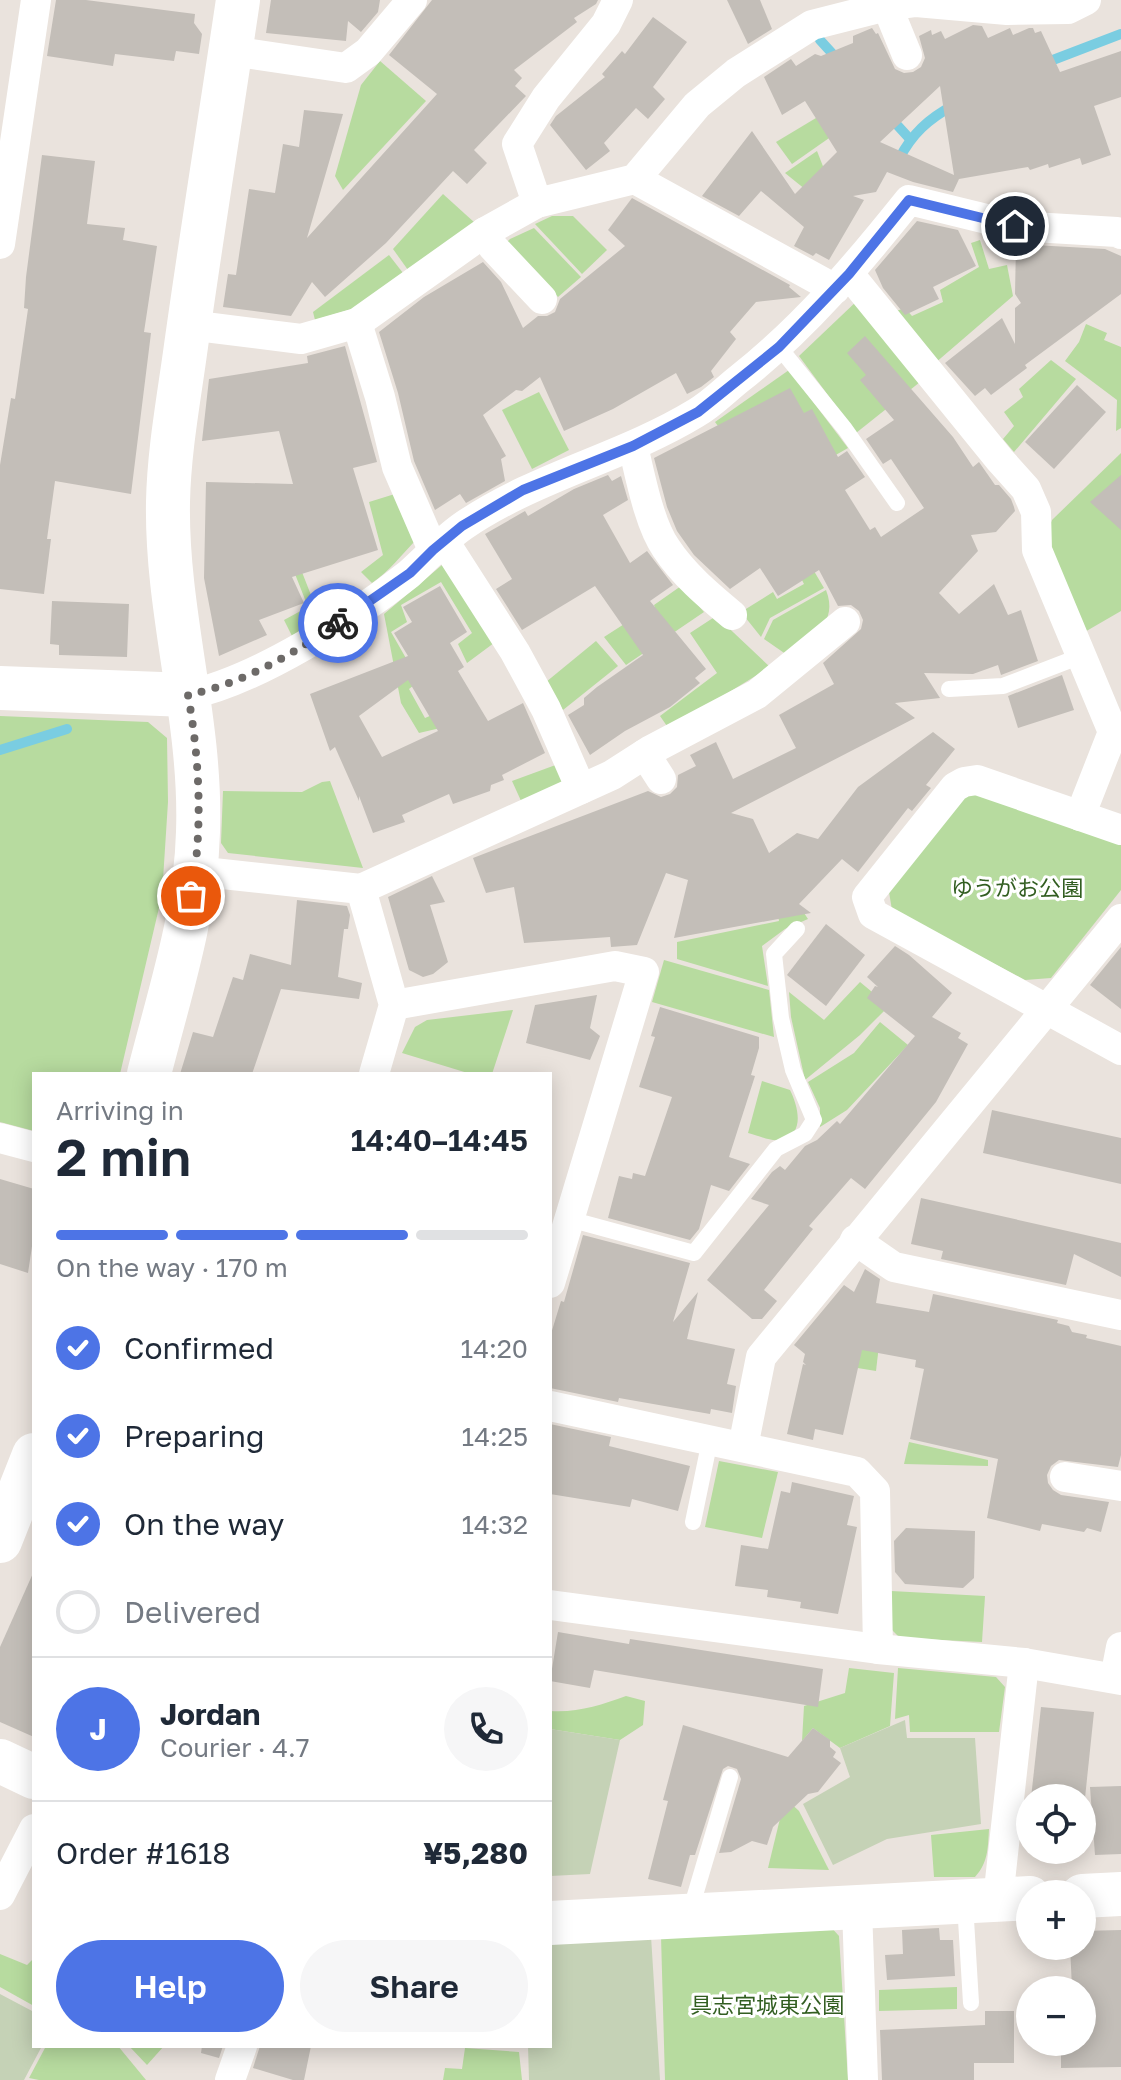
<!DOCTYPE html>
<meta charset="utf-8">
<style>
body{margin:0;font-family:"Golos Text","Noto Sans JP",sans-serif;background:#f6f6f7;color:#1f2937;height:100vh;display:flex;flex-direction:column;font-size:30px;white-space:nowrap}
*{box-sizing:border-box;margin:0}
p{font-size:26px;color:#747a83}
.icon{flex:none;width:44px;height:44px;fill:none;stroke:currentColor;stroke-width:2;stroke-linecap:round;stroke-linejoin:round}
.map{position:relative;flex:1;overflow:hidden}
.details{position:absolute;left:32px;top:1072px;width:520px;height:976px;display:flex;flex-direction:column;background:#fff;border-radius:0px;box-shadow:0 4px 20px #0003}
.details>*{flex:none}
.tools{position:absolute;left:1016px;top:1784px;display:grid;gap:16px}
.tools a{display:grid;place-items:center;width:80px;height:80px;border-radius:50%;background:#fff;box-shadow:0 4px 20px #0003;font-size:40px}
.pin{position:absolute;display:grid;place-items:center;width:68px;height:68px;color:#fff;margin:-34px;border:4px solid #fff;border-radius:50%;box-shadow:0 2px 8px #0007}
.courier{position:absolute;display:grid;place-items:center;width:80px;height:80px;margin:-40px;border:6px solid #4d74e6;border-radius:50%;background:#fff;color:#222;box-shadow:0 2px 10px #0007}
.overview em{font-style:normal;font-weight:600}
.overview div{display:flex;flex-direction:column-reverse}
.overview{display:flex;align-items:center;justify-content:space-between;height:136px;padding:0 24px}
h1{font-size:52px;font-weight:600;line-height:60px}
.bar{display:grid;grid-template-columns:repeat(4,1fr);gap:12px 8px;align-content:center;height:96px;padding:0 24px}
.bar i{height:10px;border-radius:6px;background:#e0e1e3}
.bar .selected{background:#4d74e6}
.bar p{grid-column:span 4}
.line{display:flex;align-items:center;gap:20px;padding:0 24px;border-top:2px solid #e0e1e3}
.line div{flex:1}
.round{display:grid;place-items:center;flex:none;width:84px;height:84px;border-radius:42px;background:#f6f6f7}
ol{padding:0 24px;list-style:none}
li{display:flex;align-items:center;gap:24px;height:88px}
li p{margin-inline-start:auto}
li .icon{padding:8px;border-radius:50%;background:#4d74e6;color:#fff;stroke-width:4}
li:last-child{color:#747a83}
li i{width:44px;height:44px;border:4px solid #e0e1e3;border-radius:50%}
.primary-button{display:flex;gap:16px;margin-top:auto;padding:16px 24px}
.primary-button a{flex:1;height:92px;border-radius:48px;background:#4d74e6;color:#fff;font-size:32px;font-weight:600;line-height:92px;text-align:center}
.primary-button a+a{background:#f6f6f7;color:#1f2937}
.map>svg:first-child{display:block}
.green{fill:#b7db9f}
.cemetery{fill:#c5d2b6}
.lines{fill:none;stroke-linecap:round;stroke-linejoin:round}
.stream{stroke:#7acde1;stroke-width:10}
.building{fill:#c3beb8;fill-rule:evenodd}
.lane{stroke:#fff;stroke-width:16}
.street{stroke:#fff;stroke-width:30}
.secondary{stroke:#fff;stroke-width:44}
.done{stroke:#6d6a68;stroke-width:8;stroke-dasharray:0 14.4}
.route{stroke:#4d74e6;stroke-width:10}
.labels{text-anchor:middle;stroke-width:6;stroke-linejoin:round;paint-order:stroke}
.park-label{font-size:22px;fill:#325e21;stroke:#fff}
</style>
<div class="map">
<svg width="1121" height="2080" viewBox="0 0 1121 2080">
<rect width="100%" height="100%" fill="#eae3dd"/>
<g class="green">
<path d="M380,61L426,101L343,190L335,176L361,85Z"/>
<path d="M851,97L872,108L792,164L776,142Z"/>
<path d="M817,151L826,174L811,194L785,173Z"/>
<path d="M443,194L475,223L408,270L393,249Z"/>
<path d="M552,216H573L607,250L582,274L535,224Z"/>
<path d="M534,228L581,277L558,297L506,243L510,239Z"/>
<path d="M980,240L989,269L1007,265L1013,296L934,364L896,311L905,308L912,316L943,302L940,290L979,267L971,243Z"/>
<path d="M389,255L403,273L355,308L315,320L313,312Z"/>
<path d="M860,298L920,382L856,433L799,356Z"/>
<path d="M1086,324L1107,333L1104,340L1121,347V428L1116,431L1117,400L1065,361L1079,342Z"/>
<path d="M1051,360L1076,379L1014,452L1003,439L1014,426L1004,412L1023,397L1019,389Z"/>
<path d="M789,370L848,448L769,493L715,422Z"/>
<path d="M539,392L569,450L532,469L502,410Z"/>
<path d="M1121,453V611L1083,633L1044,540L1052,520Z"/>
<path d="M398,493L417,539C401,555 390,571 372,583L361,572L383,555L369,502Z"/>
<path d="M289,539L320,618L292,636L284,620L308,607L282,541Z"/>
<path d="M442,565L498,640L467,663L458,644L472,633L441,582L401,605L407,622L391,632L419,681L409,689L425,718L472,698L479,719L419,733L401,703L384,614Z"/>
<path d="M811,566L824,588L770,618L761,637L741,612L773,592L777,599L804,584L799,574Z"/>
<path d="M681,586L704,612L626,665L604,637L632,619L657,613L654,605Z"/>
<path d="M826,590C839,623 812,636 790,657L764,639L773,620Z"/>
<path d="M716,616L770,667L669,729L660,716L717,673L690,633Z"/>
<path d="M596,641L618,666L563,710L546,682Z"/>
<path d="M0,716L148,722L167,738L168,802L162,895L120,1074H34V1131L0,1122Z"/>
<path d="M561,763L570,780L522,803L512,781Z"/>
<path d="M330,781L363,868L228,853L221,843L223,791L302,792L322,782Z"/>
<path d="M975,792L1121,839V890L1051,978L1025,980L892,910L888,886L955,799Z"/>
<path d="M767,857L808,919L785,929L762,946L768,986L677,959V942L779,921Z"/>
<path d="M664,960L769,990L774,1037L652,1002Z"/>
<path d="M860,982L889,1006L860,1035L805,1080L791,1017L789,992L824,1020Z"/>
<path d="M513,1010L492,1074H471L402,1053L415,1027L427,1020Z"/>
<path d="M880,1022L908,1045L847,1110L820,1127V1108L808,1082L854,1053Z"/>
<path d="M762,1081L790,1090C798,1106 806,1135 780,1140C771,1142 757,1135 748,1133Z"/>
<path d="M879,1345L876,1371L821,1362Z"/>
<path d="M909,1442L988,1460V1466L904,1464Z"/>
<path d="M719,1461L778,1472L762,1538L705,1527Z"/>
<path d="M891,1591L985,1596L982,1642L900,1638L890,1628Z"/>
<path d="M849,1668L894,1673L890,1726L840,1748L813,1728L802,1741L804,1706L845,1693Z"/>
<path d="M898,1668L996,1677L1005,1687L999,1732H910L909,1715L895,1719Z"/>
<path d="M626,1696L645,1701L643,1725L620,1740L550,1729V1711C577,1713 601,1705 626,1696Z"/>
<path d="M785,1798L799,1811L829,1870L768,1868Z"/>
<path d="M989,1829C988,1848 988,1863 975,1877H934L931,1835Z"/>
<path d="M830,1926L839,1936L848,2080H665L661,1936Z"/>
<path d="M0,1954L27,1965L34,1958V2006L0,1987Z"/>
<path d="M957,1987V2009L879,2011V1990Z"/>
<path d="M46,2046H118L146,2080H39L29,2078Z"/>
<path d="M129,2046H164L147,2065Z"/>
<path d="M465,2048L519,2052L522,2080H443L445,2068L462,2069Z"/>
</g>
<g class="cemetery">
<path d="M905,1720L907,1738H975L981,1824L887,1839L833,1865L803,1804L850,1777L840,1748Z"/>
<path d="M550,1729L620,1740L590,1874L550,1876Z"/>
<path d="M651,1936L660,2080H529L528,2046H550V1942Z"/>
<path d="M0,1994L34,2012V2046H42L24,2080H0Z"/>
</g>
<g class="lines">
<g class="stream">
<path d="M820,40L840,62"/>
<path d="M1045,63L1121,34"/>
<path d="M888,115L909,138"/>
<path d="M899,159C912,134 928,119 954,105"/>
<path d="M0,750L67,729"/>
</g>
</g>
<g class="building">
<path d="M56,0H86L195,14L194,23L202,34L199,54L176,51L174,61L115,54L113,66L47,56Z"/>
<path d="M271,0H380L378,12L361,32L348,21L346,41L266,33Z"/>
<path d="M432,0H598L596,4L574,18L577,22L514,70L522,78L515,86L526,96L474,150L487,163L467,184L453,171L386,243L325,297L312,282L291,316L223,307L228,274L236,275L249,189L275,193L283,144L299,147L304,110L343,114L307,238L437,94L389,55Z"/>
<path d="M727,0H760L772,29L748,44Z"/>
<path d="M653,17L687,42L653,87L665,99L648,119L636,108L604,143L610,151L586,170L550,125L556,116L605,77L602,74L622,51L625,54Z"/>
<path d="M973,25L982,26L988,38L1010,28L1013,35L1029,28H1033L1035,33L1041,31L1060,72L1121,51V97L1094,106L1111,155L1082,165L1080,158L1049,168L1048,164L1030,170L1028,167L959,179L953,192L913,182L887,172L876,192L853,196L864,200L829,260L816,253L813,256L794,246L804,227L761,191L739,216L702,196L752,131L795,194L837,152L805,101L782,115L764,77L791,59L796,66L815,54L821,56L853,43V36L872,28L876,34L878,33L895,69L904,73L913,72L921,67L925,58L919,36L931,30L932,35L941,31L945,39ZM940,86L954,175L880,142Z"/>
<path d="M42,155L95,161L87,224L125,228L123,240L157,246L144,332L151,333L131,494L55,481L47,539H51L44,594L0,589V465L11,398L15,399L28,309L24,308L26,277Z"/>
<path d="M632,198L790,285L789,287L801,297L756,302L730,332L736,339L711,371L714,377L701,387L687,394L676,373L613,409L564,431L540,377L522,391L516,390L483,415L506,456L501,459L505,481L466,503L460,494L435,510L414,461L398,393L379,332L424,297L483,262L501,282L523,328L538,316H547L555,312L560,299L625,246L608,230Z"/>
<path d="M917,221L958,230L976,266L933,287L939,299L905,315L883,288L875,270Z"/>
<path d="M1016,244L1105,249L1121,256V294L1025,365L1027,368L991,395L985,388L975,396L945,363L1002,318L1015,344V308L1021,303L1015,294Z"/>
<path d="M865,336L953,437L973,467L979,462L995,485H999L1011,499L1014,507L1015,511L996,532L971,535L978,551L939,593L959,614L994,584L1008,615L1021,610L1038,661L1001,675L998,665L973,674L924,673L940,698L895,703L915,718L731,813L753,819L769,853L797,833L818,839L858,787L933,732L955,749L926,785L931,788L912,811L908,808L858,872L842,859L799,904L811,913L674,938L688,880L666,873L637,945L611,947L610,937L524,943L514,887L486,893L473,858L648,791L661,797L670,794L677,787L678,775L696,766L690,755L716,742L733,779L796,748L779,715L834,684L823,663L861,629L863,620L859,611L851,605L838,606L819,570L778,596L760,568L730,589L694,555L677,531L667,507L654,458L790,388L804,413L812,409L838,457L847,451L865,477L845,490L870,530L875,527L881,537L924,508L891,459L883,464L866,439L894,420L860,380L866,375L847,353Z"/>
<path d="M345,346L377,462L353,468L378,550L292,577L304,603L259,620L267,635L219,656L204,578L206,482L293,484L279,431L202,441L209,379L308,363L307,356Z"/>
<path d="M1077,385L1106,412L1054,469L1025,442Z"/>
<path d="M608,475L612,481L621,476L628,500L603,515L630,563L647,551L673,585L650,601L706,669L695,678L700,683L670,707L625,731L590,755L568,715L584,705V698L597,687L643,655L595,586L522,630L496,589L512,579L485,534L525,511L528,516L574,489Z"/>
<path d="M1121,475V530L1090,502Z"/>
<path d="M440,586L467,632L450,643L464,667L458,671L488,721L523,703L545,753L502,775L504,780L491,785L490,791L453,804L449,794L402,815L405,822L373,833L359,796V801L335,747L330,751L310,694L408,656L394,633L412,622L403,607ZM408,680L438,731L382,757L359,716Z"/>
<path d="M52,601L129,604L127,657L59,655V645L50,644Z"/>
<path d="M1062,675L1074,710L1018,728L1008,696Z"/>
<path d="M432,876L445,902L430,905L448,962L433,974L423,977L409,970L388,897Z"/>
<path d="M297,900L347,906L350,915L348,929H344L338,977L362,983L359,999L281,989L252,1074H180L193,1032L213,1037L233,977L243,980L250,954L291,965Z"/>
<path d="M826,924L865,955L826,1006L787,975Z"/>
<path d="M895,946L909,955L952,993L932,1017L961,1033L958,1038L968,1044L936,1102L865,1189L851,1178L809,1226L813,1229L764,1290L777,1301L762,1319H752L707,1280L769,1205L751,1199L772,1172L780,1166L785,1170L805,1146L817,1140L837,1121L840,1124L915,1036L867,998L875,986L878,987L867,977Z"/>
<path d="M1121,947V1009L1090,985Z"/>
<path d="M597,995L590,1028L600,1036L590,1060L526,1043L535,1005Z"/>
<path d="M660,1007L759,1037V1048L751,1075L755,1076L729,1157L750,1164L729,1191L711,1185L699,1229L690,1240L608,1218L619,1176L632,1179L633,1173L645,1176L672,1097L639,1087L655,1037L651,1036Z"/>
<path d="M992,1110L1121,1138V1184L983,1153Z"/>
<path d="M0,1179L34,1189V1233L28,1273L0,1264Z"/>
<path d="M921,1198L1121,1243V1277L1074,1254L1066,1285L941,1259L943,1251L911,1244Z"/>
<path d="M583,1235L690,1263L673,1322L698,1292L687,1339L735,1349L727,1384L736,1386L732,1413L711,1409L710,1414L619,1398L618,1402L550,1388V1337L561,1301L564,1302Z"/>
<path d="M865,1269L880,1279L876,1303L929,1312L933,1294L1058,1320L1057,1323L1069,1326L1072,1332L1087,1335L1086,1338L1121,1346V1455L1118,1467L1059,1460L1051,1466L1047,1475L1048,1483L1053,1490L1061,1495L1109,1502L1101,1532L1087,1528L1084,1532L1042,1524L1040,1531L987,1518L998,1459L910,1439L924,1369L915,1367L916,1360L862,1350L843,1435L815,1429L813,1440L787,1434L803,1364L806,1365L803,1362L805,1354L794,1345L844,1285L854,1292Z"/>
<path d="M550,1424L611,1437L609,1446L690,1466L678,1511L632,1499L630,1507L550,1494Z"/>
<path d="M792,1482L854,1496L847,1525L857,1527L838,1614L800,1608L801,1602L767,1597L768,1590L735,1586L741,1545L768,1549L781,1491L790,1493Z"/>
<path d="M906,1528L975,1531L974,1578L963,1588L905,1584L895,1572L894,1541Z"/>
<path d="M34,1571V1737L0,1722V1647Z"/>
<path d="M558,1632L629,1644L630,1639L823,1669L818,1707L594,1670L590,1688L550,1681Z"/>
<path d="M1041,1707L1094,1712L1085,1798H1031Z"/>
<path d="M683,1725L788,1757L813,1728L830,1740V1747L836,1752L833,1757L841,1763L818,1792L808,1794L773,1827L767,1845L752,1841L731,1852L719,1853L741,1779L737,1769L728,1766L723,1769L695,1855H690L681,1887L648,1879L668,1801L663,1800Z"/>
<path d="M1121,1786V1854L1095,1855L1090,1787Z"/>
<path d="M939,1928L940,1940H953L955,1976L887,1980L885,1955L903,1954L902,1930Z"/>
<path d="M1121,1930V2067L1061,2068V2042H1082V1988H1072L1070,1946H1082V1931Z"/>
<path d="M985,2011H1014V2063H974V2080H882L880,2030L985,2025Z"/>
<path d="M202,2046H223L219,2058L201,2053Z"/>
<path d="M260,2046H311L304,2080H293L253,2068Z"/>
</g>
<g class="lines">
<g class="lane">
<path d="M779,347L845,429L897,503"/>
<path d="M949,689L1003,686L1081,656"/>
<path d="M569,1219L694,1253L776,1149L805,1134L814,1120L793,1070L781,1018L774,954L797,929"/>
<path d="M693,1522L710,1440"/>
<path d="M965,1903L971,2003"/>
<path d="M690,1912L730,1777"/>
</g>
<g class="street">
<path d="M887,6L907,55"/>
<path d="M231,51L346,68L368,52L412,0"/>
<path d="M635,179L835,289"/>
<path d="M537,203L517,144L546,98L606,24L618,0"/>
<path d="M485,232L493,247L542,299"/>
<path d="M0,244L36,0"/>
<path d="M849,274L1000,460L1026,489L1036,512L1037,550L1113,732L1080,816"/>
<path d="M357,323L380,397L397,467L433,550"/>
<path d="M189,325L301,339L357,323L485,232L537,203L635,179L697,105L736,73L812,25L887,6L916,2L1007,10L1068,9L1086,0"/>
<path d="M633,446C640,475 649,524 666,548C683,574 708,595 732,615"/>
<path d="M444,541L515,652L546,709L581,789"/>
<path d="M188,695C258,680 353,619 409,574C427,558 443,540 463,526C536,476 622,458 696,413C712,404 725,390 739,379C805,327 857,265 909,200L1015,226L1117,232L1121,234"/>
<path d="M645,754L661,779"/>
<path d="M1121,830L977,780L964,782L955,787L867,897L873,914L1121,1050"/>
<path d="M195,871L361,889L394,1005L374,1074"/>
<path d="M361,889L612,775L651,750L757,694L845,622"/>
<path d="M394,1005L615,966L644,972L550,1283"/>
<path d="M0,1138L34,1147"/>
<path d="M855,1240L894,1267L1121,1315"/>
<path d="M550,1406L857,1472L875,1491L878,1649"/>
<path d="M743,1447L761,1357L1121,919"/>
<path d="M1065,1477L1121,1486"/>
<path d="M550,1605L878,1649L1024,1663L1121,1680"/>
<path d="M1115,1678L1121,1647"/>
<path d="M0,1895L34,1829"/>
<path d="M998,1899L1024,1663"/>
<path d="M857,1908L863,2080"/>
<path d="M230,2080L242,2046"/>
</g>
<g class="secondary">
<path d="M0,688L188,695"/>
<path d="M149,1074C169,995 196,914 198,832C202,721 166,613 168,502C169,450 179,398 186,346C202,231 221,115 238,0"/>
<path d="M0,1541L34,1455"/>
<path d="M0,1761L34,1777"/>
<path d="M1082,1896L1121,1894"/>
<path d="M550,1923L1030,1898"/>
</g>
</g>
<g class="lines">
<path class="done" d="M191,896C203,831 200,761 188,695C241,684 294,654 338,623"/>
<path class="route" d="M338,623L410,573L433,550L462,526L523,490L633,446L698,412L779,347L849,274L909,200L1015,226"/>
</g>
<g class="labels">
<g class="park-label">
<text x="1017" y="896">ゆうがお公園</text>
<text x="767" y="2013">具志宮城東公園</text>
</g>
</g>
</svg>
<div class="tools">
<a><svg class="icon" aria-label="locate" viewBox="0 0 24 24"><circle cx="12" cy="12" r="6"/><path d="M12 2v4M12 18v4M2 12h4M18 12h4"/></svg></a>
<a>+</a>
<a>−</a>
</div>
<div class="pin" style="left:191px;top:896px;background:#ea580c"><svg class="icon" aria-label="bag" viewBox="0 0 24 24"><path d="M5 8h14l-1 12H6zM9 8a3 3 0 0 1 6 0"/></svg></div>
<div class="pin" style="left:1015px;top:226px;background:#1f2937"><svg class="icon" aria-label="home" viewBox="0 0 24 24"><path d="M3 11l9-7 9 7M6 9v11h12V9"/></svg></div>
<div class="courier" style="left:338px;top:623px"><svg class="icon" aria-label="bike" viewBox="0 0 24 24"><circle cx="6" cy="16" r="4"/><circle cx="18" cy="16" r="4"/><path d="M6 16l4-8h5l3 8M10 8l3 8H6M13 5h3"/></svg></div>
<section class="details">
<div class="overview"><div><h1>2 min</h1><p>Arriving in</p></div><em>14:40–14:45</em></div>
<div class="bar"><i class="selected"></i><i class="selected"></i><i class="selected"></i><i></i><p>On the way · 170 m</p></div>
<ol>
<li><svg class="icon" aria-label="check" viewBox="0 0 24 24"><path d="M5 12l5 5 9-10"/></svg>Confirmed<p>14:20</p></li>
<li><svg class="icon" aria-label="check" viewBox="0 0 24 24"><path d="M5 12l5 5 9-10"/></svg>Preparing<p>14:25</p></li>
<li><svg class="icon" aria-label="check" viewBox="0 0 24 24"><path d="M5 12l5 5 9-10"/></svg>On the way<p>14:32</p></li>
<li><i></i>Delivered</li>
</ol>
<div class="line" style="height:144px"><b class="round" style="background:#4d74e6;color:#fff">J</b><div><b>Jordan</b><p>Courier · 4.7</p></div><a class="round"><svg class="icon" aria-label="phone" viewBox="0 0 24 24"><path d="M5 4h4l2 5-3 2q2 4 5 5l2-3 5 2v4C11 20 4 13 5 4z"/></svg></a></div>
<div class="line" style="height:104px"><div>Order #1618</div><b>¥5,280</b></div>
<div class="primary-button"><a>Help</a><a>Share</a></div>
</section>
</div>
